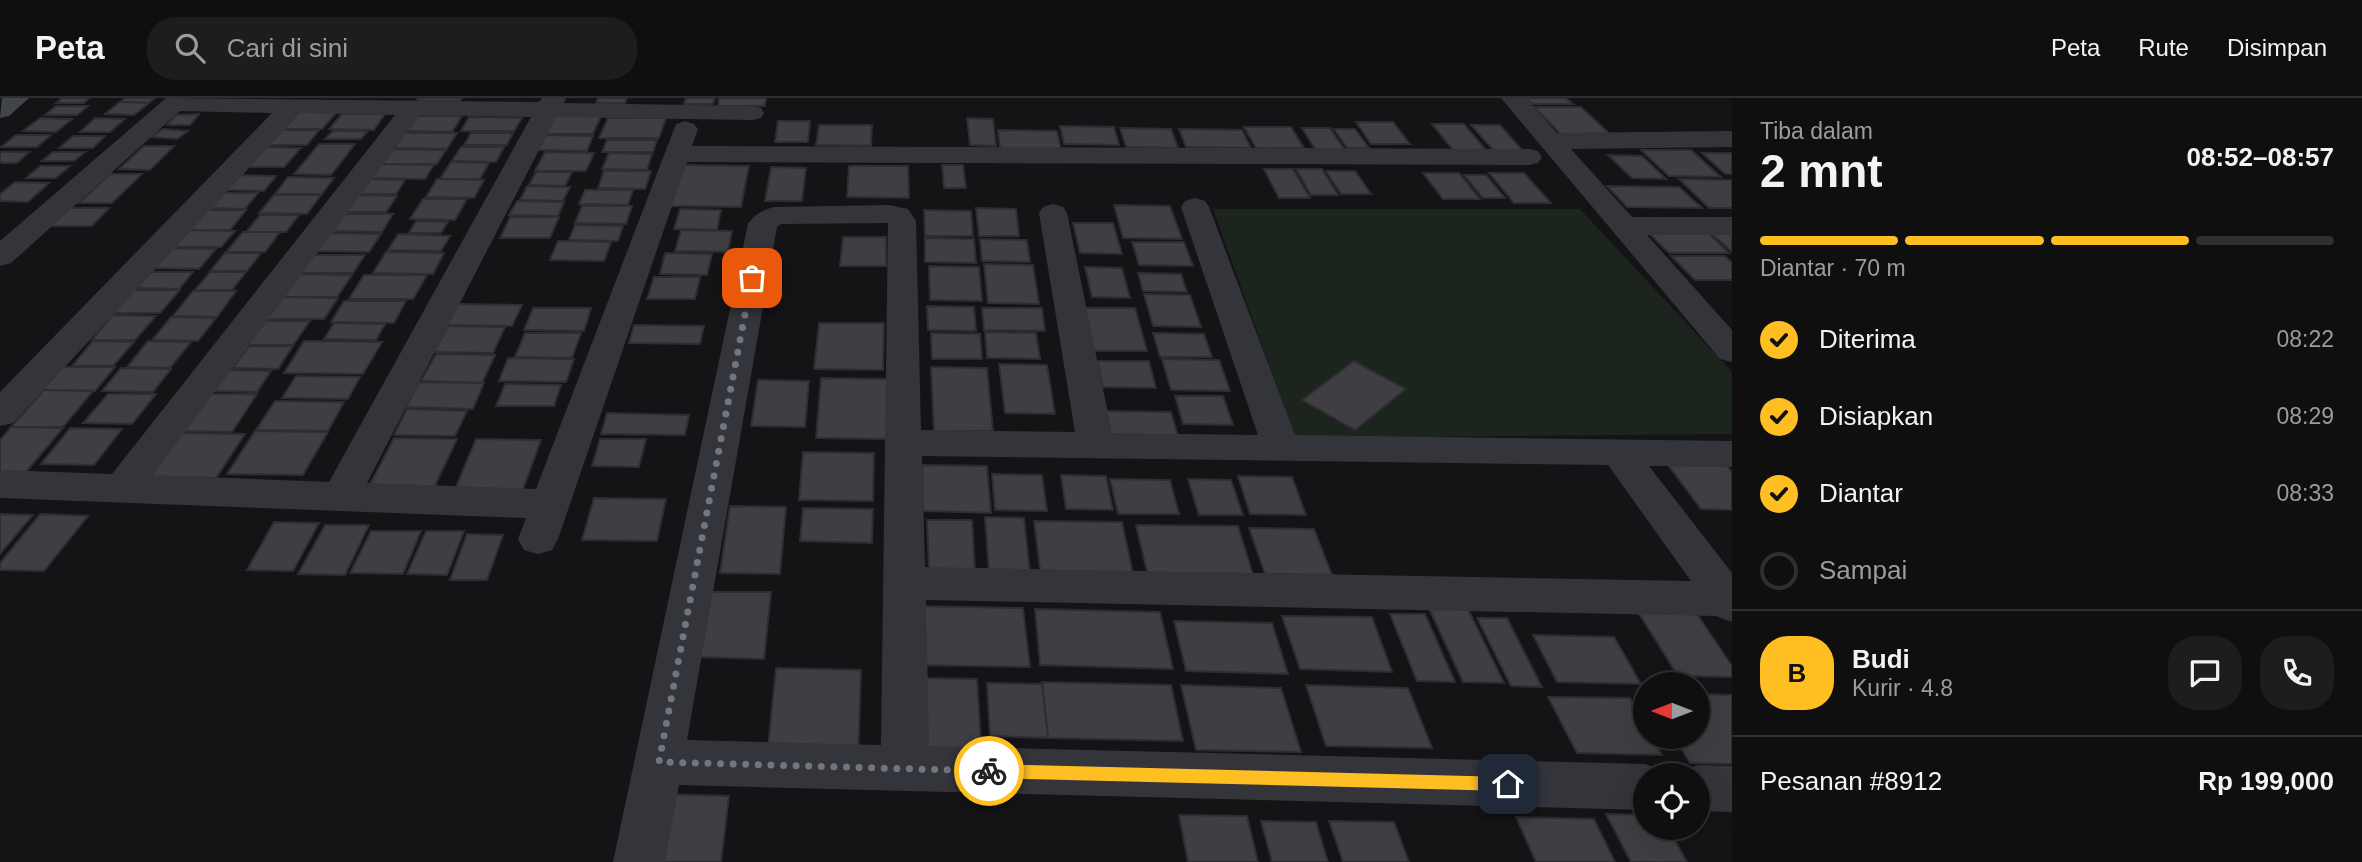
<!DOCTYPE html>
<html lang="id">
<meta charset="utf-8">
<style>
body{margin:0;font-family:Helvetica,sans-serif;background:#1d1d1e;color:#f1f3f6;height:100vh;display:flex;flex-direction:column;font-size:26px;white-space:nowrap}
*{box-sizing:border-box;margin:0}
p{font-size:23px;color:#9b9c9f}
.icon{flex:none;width:38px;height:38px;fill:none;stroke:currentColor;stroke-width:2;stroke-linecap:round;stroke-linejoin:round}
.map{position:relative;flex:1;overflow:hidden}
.drawer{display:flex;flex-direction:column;background:#0f0f10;width:630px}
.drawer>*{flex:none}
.needle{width:46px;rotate:270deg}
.tools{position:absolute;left:1633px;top:574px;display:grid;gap:14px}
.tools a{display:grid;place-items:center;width:77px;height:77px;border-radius:50%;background:#0f0f10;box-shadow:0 7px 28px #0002,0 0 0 2px #2f2f30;font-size:35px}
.pin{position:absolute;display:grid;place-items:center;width:60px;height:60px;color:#fff;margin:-30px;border-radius:14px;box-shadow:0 4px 10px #0006}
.courier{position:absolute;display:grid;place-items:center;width:70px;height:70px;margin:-35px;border:5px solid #ffbe22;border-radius:50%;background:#fff;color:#222;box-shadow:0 2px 9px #0007}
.head em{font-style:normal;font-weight:800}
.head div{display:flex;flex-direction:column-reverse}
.head{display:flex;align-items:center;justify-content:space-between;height:119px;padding:0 28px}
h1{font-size:46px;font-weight:800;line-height:52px}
.bar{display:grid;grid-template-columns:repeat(4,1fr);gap:10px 7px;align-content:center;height:84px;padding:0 28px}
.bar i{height:9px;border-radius:5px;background:#2f2f30}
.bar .on{background:#ffbe22}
.bar p{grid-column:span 4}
.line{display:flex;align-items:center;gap:18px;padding:0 28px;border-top:2px solid #2f2f30}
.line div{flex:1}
.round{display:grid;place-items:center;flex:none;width:74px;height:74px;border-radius:28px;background:#1d1d1e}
ol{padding:0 28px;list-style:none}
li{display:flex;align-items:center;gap:21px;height:77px}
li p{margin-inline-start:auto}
li .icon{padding:7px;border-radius:50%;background:#ffbe22;color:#111;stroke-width:4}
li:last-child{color:#9b9c9f}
li i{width:38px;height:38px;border:4px solid #2f2f30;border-radius:50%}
header{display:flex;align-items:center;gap:42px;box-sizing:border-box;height:98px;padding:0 35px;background:#0f0f10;border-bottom:2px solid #2f2f30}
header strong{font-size:33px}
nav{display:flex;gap:38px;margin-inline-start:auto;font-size:24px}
.search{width:490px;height:63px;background:#1d1d1e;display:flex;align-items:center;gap:18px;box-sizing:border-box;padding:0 24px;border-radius:28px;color:#9b9c9f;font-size:26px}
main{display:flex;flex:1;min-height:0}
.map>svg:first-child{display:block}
.green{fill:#1b241d}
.building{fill:#3e3e43;stroke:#2e2d32;stroke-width:2}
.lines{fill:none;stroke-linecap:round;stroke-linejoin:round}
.street{fill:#34353b;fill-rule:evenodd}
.secondary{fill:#42444b;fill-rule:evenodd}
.route{fill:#ffbe22}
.done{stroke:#72757f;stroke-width:7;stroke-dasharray:0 12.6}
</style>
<header>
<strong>Peta</strong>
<div class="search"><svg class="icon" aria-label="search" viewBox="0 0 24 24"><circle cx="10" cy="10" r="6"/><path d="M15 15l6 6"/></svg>Cari di sini</div>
<nav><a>Peta</a><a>Rute</a><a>Disimpan</a></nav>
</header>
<main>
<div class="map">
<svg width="1732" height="764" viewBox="0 0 1732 764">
<rect width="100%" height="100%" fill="#141416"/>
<path class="green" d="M1213,111H1580L1732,274V336L1295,340Z"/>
<g class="building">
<path d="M62,0H89L84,5H56Z"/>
<path d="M125,0H155L149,5L120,4Z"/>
<path d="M418,0H462L460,3H416Z"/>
<path d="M598,0H627L625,5H596Z"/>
<path d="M686,0H715L713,6H684Z"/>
<path d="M719,0H766L765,8H718Z"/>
<path d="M1525,0H1566L1573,6H1532Z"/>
<path d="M120,4L149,5L134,17L105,16Z"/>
<path d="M56,8H88L77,17H45Z"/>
<path d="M1534,9H1581L1612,38H1563Z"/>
<path d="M290,14H337L322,31H275Z"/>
<path d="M199,16L190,27H167L176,17Z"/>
<path d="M342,16H385L374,32L329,31Z"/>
<path d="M556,17L601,18L593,36H546Z"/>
<path d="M417,18H462L452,34L405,33Z"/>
<path d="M469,19L522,20L514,33H461Z"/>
<path d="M40,20L72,21L56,34L23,33Z"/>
<path d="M95,20L125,21L110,34H80Z"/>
<path d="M608,20H666L659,40H599Z"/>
<path d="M967,20L993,21L996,48L970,47Z"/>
<path d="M778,23H810L808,44H775Z"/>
<path d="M1356,24H1393L1410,46H1371Z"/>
<path d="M1432,26H1464L1486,52H1453Z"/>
<path d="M819,27H872L871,48L816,47Z"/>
<path d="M1471,27H1500L1524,54H1495Z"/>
<path d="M1060,28L1114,29L1119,47L1064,46Z"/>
<path d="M1244,29H1291L1304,50H1256Z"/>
<path d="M1120,30L1171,31L1178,50L1126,49Z"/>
<path d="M1302,30H1330L1344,51H1315Z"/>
<path d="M163,31L188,33L177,41L151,39Z"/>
<path d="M1179,31L1242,32L1251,50L1186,49Z"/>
<path d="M1334,31H1355L1369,50H1347Z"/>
<path d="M280,32H319L307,47H267Z"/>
<path d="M998,32L1057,33L1061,51H1000Z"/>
<path d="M333,33H368L361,41H325Z"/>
<path d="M403,35H457L447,51L392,50Z"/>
<path d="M471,35H513L507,47H464Z"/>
<path d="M16,37H51L37,49H1Z"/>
<path d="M545,37L593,38L587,53L538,52Z"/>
<path d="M73,38H105L93,50H59Z"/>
<path d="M607,42H657L653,54H602Z"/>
<path d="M319,46H355L331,77L294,76Z"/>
<path d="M144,48H174L150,72L119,71Z"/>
<path d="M265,49L301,50L284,69H248Z"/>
<path d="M461,49H504L496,64L452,63Z"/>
<path d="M385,51L446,52L437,66H375Z"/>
<path d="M1641,52H1691L1721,79L1669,78Z"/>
<path d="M0,54H29L17,65H0Z"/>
<path d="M53,54H85L74,63H42Z"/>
<path d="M545,54L594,55L586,73H535Z"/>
<path d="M609,55L652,56L647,72L602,71Z"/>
<path d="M1702,55H1732V76H1725Z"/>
<path d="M1608,57L1642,58L1666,81L1632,80Z"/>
<path d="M451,64L489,65L480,81H440Z"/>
<path d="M378,66L434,67L425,81L368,80Z"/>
<path d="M679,67L749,68L741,109L667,108Z"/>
<path d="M942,67H963L966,90H944Z"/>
<path d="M40,68H70L56,80H26Z"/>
<path d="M849,68H908L909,100L847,99Z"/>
<path d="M771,69L806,70L802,103H765Z"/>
<path d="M1264,71H1293L1310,100H1279Z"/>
<path d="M1296,71H1322L1338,97H1311Z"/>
<path d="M604,73H651L645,91L598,90Z"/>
<path d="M1326,73H1355L1371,96H1341Z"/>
<path d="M536,74H572L565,88L529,87Z"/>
<path d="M1423,75H1459L1480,101H1443Z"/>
<path d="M1489,75H1524L1551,105H1514Z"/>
<path d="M110,76H142L112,105H79Z"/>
<path d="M239,77L276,78L264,93L226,92Z"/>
<path d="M1464,77H1486L1505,100H1483Z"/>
<path d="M288,79L334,80L322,96H275Z"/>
<path d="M368,81L405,82L396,96H358Z"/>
<path d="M437,81L484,82L474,100L426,99Z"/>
<path d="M1679,81L1732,82V110H1709Z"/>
<path d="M15,84L49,85L28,104L0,103V96Z"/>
<path d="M527,88L570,89L563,103L520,102Z"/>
<path d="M1607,88L1679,89L1702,110L1627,109Z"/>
<path d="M585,92H633L628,107L579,106Z"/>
<path d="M223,95H258L245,111L209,110Z"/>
<path d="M274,97H321L307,116L259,115Z"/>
<path d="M358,97L397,98L386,114H346Z"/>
<path d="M423,101H467L455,122L410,121Z"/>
<path d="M517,103L564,104L558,118L509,117Z"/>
<path d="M1114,107L1170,108L1182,141L1123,140Z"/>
<path d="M582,108H632L626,126L575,125Z"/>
<path d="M67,110H109L92,128H49Z"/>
<path d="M976,110L1016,111L1019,138H979Z"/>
<path d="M680,111L721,112L717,132L674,131Z"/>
<path d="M207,112H246L230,132H189Z"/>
<path d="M924,112L971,113L973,138H925Z"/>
<path d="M343,116H393L382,134L330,133Z"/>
<path d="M260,117H299L286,134H246Z"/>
<path d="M510,119H559L550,140H500Z"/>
<path d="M416,123L448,124L441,135H409Z"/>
<path d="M1073,125H1113L1122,156L1080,155Z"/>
<path d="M575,127L623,128L618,143L569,142Z"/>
<path d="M185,132L235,133L221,149H170Z"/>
<path d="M681,132L732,133L728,154L675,153Z"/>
<path d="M243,134H280L265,154H226Z"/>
<path d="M328,135L381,136L369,154L316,153Z"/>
<path d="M1649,135H1708L1729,155H1669Z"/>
<path d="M1711,135H1732V154Z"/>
<path d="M398,136L450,138L441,153L388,152Z"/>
<path d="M843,139H886V168H840Z"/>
<path d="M925,140L974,141L976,165L925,164Z"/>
<path d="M980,141L1027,142L1030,164L982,163Z"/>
<path d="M558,143L611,144L604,163L550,162Z"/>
<path d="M1132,144H1184L1193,168L1139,167Z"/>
<path d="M168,150L216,151L199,171L149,170Z"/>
<path d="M386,154L444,155L433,176L373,175Z"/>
<path d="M225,155H261L247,173H210Z"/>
<path d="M665,155L712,156L707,177L660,176Z"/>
<path d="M311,157H365L353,175H298Z"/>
<path d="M1671,158H1725L1732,165V182H1695Z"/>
<path d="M984,166L1033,167L1039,206L988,205Z"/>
<path d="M929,168L979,169L982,203L930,202Z"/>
<path d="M1085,169L1122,170L1130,200L1092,199Z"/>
<path d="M149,174H193L179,191L135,190Z"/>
<path d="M210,174H246L232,192H195Z"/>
<path d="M1138,175L1181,176L1187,194L1143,193Z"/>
<path d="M296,176L352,177L337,199H280Z"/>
<path d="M364,177H427L413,201H349Z"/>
<path d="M654,179H700L695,201H647Z"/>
<path d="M130,192H180L160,215H109Z"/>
<path d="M193,193H236L217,219L173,218Z"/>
<path d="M1144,196L1190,197L1201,229L1153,228Z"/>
<path d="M276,199L338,200L324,221H260Z"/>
<path d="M344,203H406L394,225L331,224Z"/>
<path d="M456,206L522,207L512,228L445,227Z"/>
<path d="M927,208L974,209L976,233L928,232Z"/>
<path d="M533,210H591L584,233L524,232Z"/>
<path d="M982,210H1042L1045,233L984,232Z"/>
<path d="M1082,210H1135L1147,253H1091Z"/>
<path d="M113,217L156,218L135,242H92Z"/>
<path d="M171,219L216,220L198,243L152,242Z"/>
<path d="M265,223H310L293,247H247Z"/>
<path d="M334,225L385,226L376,242L324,241Z"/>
<path d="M819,225H884L883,272L814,271Z"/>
<path d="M634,227L704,228L700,246L629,245Z"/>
<path d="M448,228L505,229L493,255L434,254Z"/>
<path d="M985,234L1036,235L1040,261L987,260Z"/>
<path d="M525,235H581L572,260L515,259Z"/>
<path d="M931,235L980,236L982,261H932Z"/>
<path d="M1153,235L1204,236L1212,259H1160Z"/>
<path d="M93,243L134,244L113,268H72Z"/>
<path d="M148,243L191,244L170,270L127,269Z"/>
<path d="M304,243L382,244L363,276L284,275Z"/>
<path d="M249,248H293L278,271L233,270Z"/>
<path d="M436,256L495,257L482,285L421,283Z"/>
<path d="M508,260L574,261L566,284L499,283Z"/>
<path d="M1162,261L1219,262L1230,293L1171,292Z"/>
<path d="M1097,263H1149L1156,290L1103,289Z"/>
<path d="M1354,263L1406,291L1355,332L1302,302Z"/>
<path d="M999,266L1047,267L1055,316L1005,315Z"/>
<path d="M63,269H115L95,293L42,292Z"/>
<path d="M931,269L987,270L993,333H934Z"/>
<path d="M121,270L171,271L153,294L102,293Z"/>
<path d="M229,272L271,273L257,294L214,293Z"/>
<path d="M296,278L360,279L348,301L282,300Z"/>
<path d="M821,280L889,281L888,341L816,340Z"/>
<path d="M758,282L809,283L805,329L751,328Z"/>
<path d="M419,284L484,285L473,311L406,309Z"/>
<path d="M505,286L561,287L554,308H496Z"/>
<path d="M44,292L93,293L63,329H11Z"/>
<path d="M108,296H156L132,326L83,325Z"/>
<path d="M206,296H257L232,334L179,333Z"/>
<path d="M1175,298H1223L1233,327L1183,326Z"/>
<path d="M275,303L344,304L328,333L256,332Z"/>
<path d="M407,311L467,313L455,338L394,337Z"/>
<path d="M1098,313L1171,314L1179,342L1104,341Z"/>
<path d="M607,315L689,317L685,337L601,336Z"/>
<path d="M11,329L63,330L26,374H0V342Z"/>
<path d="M70,330L122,331L94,367L41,366Z"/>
<path d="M255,333L328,334L303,377L227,376Z"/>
<path d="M179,335L245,336L216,380L147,379Z"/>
<path d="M394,340L457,341L433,392L368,390Z"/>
<path d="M476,341L541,342L521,397L453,396Z"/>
<path d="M600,341H646L639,369L592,368Z"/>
<path d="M803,354L874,355L873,403L799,402Z"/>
<path d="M922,367L987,368L991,415L923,413Z"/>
<path d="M1668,367L1727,368L1732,374V412L1701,411Z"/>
<path d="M992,376L1042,377L1047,413L995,412Z"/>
<path d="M1061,377L1106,378L1113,412L1066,411Z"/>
<path d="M1238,378L1292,379L1306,417L1250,416Z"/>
<path d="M1110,381L1170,382L1179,416H1118Z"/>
<path d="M1188,381L1231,382L1243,417H1199Z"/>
<path d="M594,400L666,401L657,443L582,442Z"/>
<path d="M730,408L786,409L780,476L720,475Z"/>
<path d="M803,410L873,411L872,445L800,443Z"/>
<path d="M0,416L33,417L0,456Z"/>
<path d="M40,416L88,418L44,473L0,472V465Z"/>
<path d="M985,419L1024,420L1030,475L989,474Z"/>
<path d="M927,422H972L975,473H929Z"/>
<path d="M1034,423L1122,424L1134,481L1041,479Z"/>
<path d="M274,424L319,425L293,473L247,472Z"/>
<path d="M325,427H369L345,477L298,476Z"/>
<path d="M1136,427L1238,428L1254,480L1148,478Z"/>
<path d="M1249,430L1314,431L1332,477L1265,476Z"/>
<path d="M371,433H421L403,476L350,475Z"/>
<path d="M426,433H464L447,477L407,476Z"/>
<path d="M467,436L503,437L487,482H450Z"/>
<path d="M709,494H771L764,561L698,559Z"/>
<path d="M913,508L1023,510L1030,569L913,567Z"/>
<path d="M1428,508L1467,509L1504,585L1463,584Z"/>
<path d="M1035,511L1160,514L1173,571L1040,567Z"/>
<path d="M1638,514L1697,516L1732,568V579L1678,578Z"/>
<path d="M1390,516H1425L1455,584L1417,583Z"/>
<path d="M1282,518L1372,519L1392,574L1300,571Z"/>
<path d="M1477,520H1507L1542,589L1511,588Z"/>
<path d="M1174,523L1272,525L1288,576L1186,573Z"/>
<path d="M1533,537L1614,539L1641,586L1557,584Z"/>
<path d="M776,570L861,572L858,661L767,659Z"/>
<path d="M915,580L977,581L982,661L915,660Z"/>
<path d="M1042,584L1171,587L1183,643L1048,640Z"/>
<path d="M987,585L1042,586L1048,640L990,638Z"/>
<path d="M1181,587L1281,590L1301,654L1196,652Z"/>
<path d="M1306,587L1408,590L1432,650L1326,648Z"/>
<path d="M1698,596L1732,597V666L1690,665L1674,639H1698Z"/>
<path d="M1548,599L1630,600L1645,627V639H1652L1662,657L1577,655Z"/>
<path d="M661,696L729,698L721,764H649Z"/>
<path d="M1606,716L1645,717V730H1668L1687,764H1631Z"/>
<path d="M1179,717L1247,718L1258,764H1188Z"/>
<path d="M1516,719L1594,721L1615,764H1536Z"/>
<path d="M1261,723L1316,724L1328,764H1272Z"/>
<path d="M1329,723L1394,724L1409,764H1343Z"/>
</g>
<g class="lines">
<g class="street">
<path d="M166,0L539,4L542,0H566L564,5L752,8L761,10L764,15L761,20L752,22L556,19L367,385L536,391L676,26L685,23L694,26L698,31L692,48L1529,51L1538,53L1542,59L1538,65L1529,67L687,64L558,441L552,452L538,456L524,452L518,441L526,420L0,400V372L112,376L395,17L300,15L13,325L0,328V294L272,15L180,13L11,165L0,168V143ZM420,17L531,19L329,384L153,377Z"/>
<path d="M1501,0H1526L1557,35L1732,33V49L1571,51L1632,119H1732V137H1647L1732,232V264L1720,261Z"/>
<path d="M1195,100L1205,103L1209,109L1295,337L1732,343V369L1649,368L1732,475V524L1716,518L926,502L929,648L1645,666L1663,673L1665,677H1645V712L679,687L665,764H613L748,126C755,116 763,112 774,109L889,107L908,111L916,123L921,332L1075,334L1039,115L1043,109L1053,106L1063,109L1067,115L1112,335L1258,337L1181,109L1185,103ZM888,125L881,647L687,642L777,129L781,126ZM922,358L1608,367L1691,483L925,469Z"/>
<path d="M1698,667L1732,668V714L1698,713V677H1679L1680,674Z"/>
</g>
<path class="secondary" d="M2,0H29L9,18L0,20Z"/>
</g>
<path class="route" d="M989,666L1508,679L1515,686L1508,693L989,680L981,673Z"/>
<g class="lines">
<path class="done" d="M752,180L659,664L989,673"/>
</g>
</svg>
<div class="tools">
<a><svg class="needle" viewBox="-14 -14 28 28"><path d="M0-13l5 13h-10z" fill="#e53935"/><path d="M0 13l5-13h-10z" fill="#9b9c9f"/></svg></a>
<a><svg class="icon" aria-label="locate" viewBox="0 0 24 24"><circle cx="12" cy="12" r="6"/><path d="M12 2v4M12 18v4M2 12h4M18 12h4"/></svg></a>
</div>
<div class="pin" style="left:752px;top:180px;background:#ea580c"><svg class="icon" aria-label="bag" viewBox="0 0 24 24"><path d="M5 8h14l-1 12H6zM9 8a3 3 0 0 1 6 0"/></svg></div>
<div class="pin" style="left:1508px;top:686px;background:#1f2937"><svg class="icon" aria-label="home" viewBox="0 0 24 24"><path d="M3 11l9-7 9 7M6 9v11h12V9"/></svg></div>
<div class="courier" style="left:989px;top:673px"><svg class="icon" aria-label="bike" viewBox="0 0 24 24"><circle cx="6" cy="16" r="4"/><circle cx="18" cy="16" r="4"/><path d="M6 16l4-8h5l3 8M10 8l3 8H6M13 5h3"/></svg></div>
</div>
<section class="drawer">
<div class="head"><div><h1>2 mnt</h1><p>Tiba dalam</p></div><em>08:52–08:57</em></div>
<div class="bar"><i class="on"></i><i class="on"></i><i class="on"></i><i></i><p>Diantar · 70 m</p></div>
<ol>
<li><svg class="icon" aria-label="check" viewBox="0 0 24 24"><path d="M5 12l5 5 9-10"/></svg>Diterima<p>08:22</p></li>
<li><svg class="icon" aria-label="check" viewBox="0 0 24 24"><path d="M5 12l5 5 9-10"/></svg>Disiapkan<p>08:29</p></li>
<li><svg class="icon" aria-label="check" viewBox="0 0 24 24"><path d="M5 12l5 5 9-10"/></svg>Diantar<p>08:33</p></li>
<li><i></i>Sampai</li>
</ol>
<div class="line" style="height:126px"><b class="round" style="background:#ffbe22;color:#111">B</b><div><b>Budi</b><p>Kurir · 4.8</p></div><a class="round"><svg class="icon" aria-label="chat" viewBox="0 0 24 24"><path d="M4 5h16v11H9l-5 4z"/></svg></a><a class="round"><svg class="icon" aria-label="phone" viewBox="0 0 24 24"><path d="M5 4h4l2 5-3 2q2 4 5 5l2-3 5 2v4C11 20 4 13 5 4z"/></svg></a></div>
<div class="line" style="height:91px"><div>Pesanan #8912</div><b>Rp 199,000</b></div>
</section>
</main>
